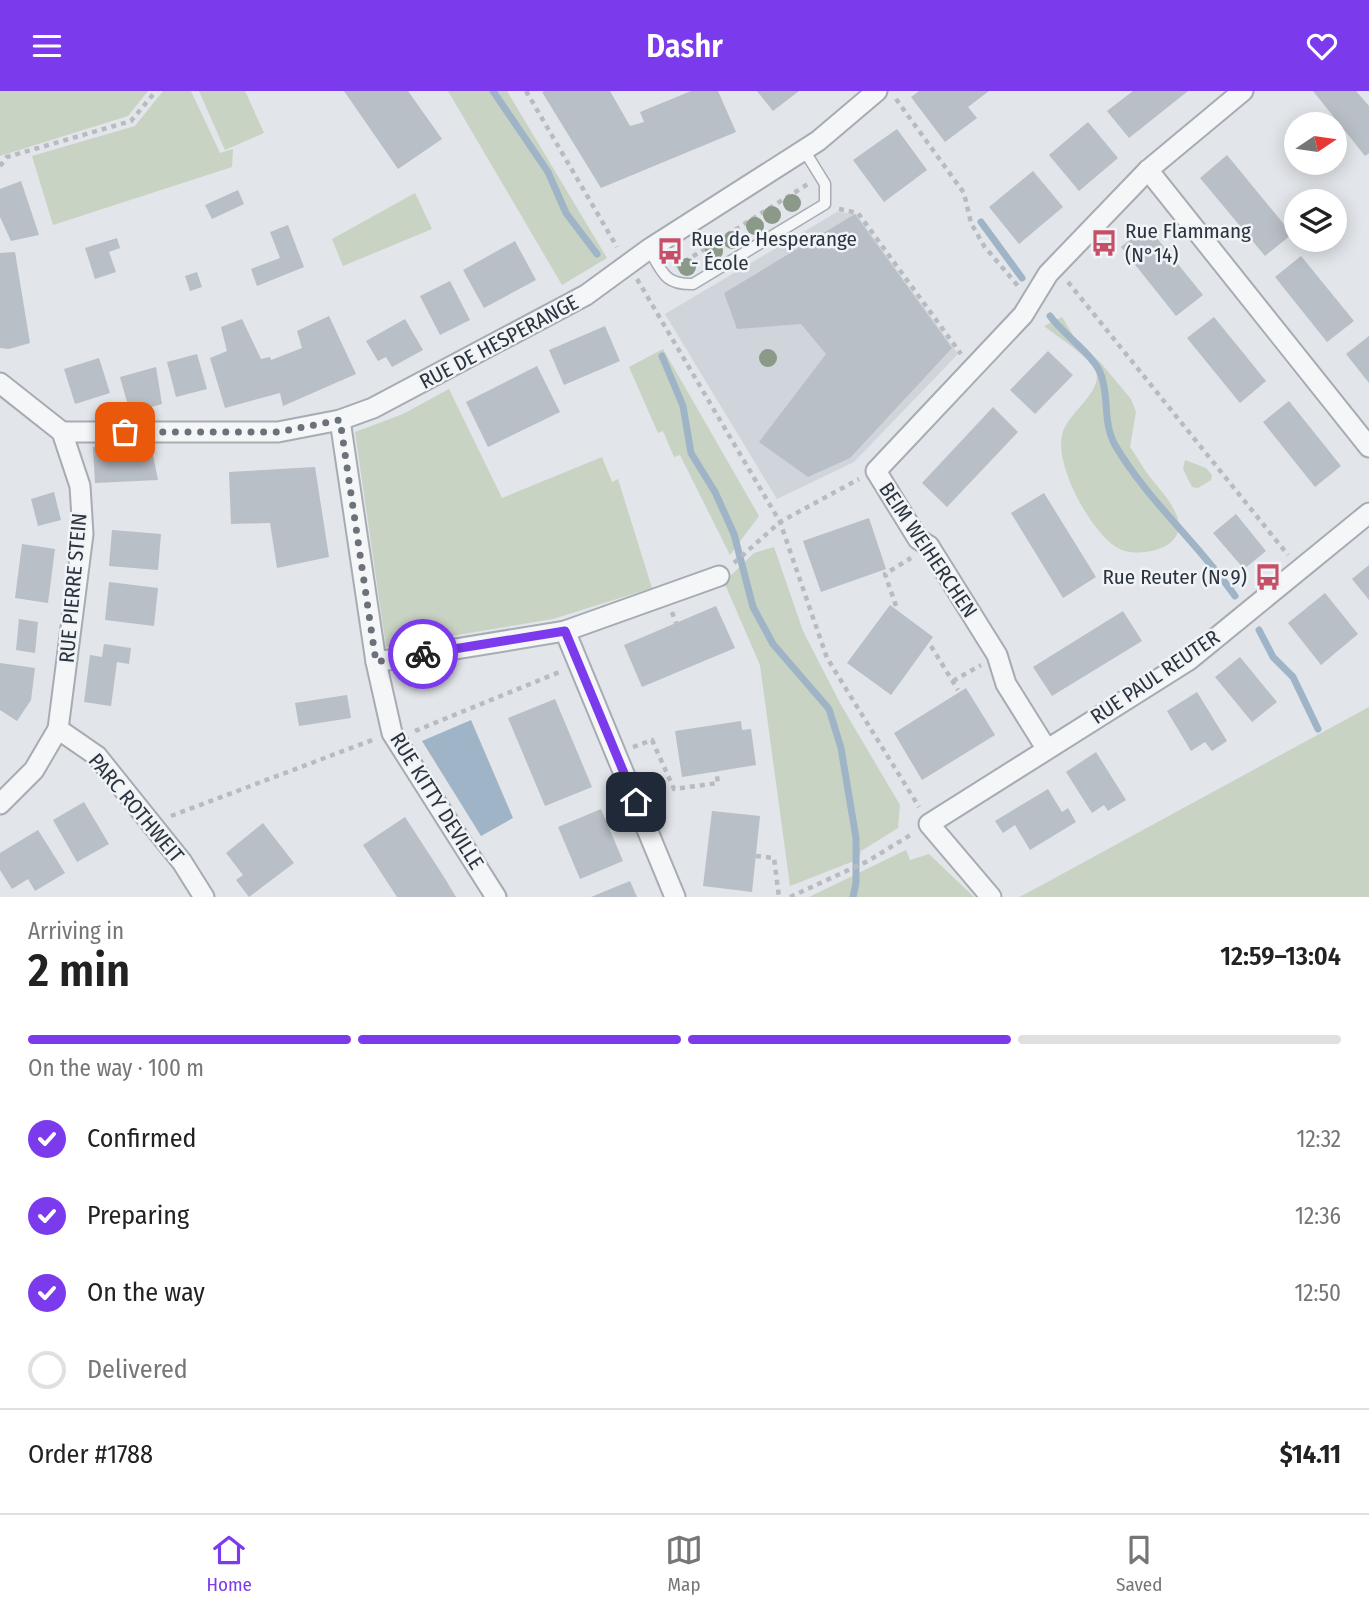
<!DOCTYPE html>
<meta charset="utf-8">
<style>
body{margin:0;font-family:"Fira Sans Condensed",sans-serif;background:#f6f6f6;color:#222;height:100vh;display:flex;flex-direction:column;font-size:26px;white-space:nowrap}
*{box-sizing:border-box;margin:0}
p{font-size:23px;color:#767676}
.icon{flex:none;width:38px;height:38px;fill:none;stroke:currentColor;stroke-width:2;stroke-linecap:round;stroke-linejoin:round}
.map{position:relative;height:806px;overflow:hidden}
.drawer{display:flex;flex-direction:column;background:#fff;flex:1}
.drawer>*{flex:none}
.needle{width:46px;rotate:77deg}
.tools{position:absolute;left:1284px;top:21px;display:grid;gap:14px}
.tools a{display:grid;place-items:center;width:63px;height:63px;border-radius:50%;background:#fff;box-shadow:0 4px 18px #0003;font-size:35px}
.pin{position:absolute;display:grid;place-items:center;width:60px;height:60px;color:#fff;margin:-30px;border-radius:14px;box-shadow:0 4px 10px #0006}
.courier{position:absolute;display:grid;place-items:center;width:70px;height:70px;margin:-35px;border:5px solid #7c3aed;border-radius:50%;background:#fff;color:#222;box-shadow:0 2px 9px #0007}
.summary em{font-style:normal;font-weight:600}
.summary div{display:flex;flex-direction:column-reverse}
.summary{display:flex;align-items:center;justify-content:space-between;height:119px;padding:0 28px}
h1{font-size:46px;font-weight:600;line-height:52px}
.bar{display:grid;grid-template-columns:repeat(4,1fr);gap:10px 7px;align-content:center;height:84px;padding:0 28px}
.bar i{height:9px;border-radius:5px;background:#e0e0e0}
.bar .on{background:#7c3aed}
.bar p{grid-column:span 4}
.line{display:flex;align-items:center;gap:18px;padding:0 28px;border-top:2px solid #e0e0e0}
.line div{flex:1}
ol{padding:0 28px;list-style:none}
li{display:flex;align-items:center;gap:21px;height:77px}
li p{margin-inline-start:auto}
li .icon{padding:7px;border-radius:50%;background:#7c3aed;color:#fff;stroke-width:4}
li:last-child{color:#767676}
li i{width:38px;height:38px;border:4px solid #e0e0e0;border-radius:50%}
header{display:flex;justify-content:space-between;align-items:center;height:91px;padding:0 28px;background:#7c3aed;color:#fff;font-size:32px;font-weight:600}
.tabs{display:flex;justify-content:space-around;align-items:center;height:98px;border-top:2px solid #e0e0e0;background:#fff;font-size:19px;color:#767676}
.tabs a{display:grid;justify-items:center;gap:4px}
.tabs .on{color:#7c3aed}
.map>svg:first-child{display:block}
.built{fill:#d0d5db}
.green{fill:#c8d3c4}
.water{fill:#9fb5c7}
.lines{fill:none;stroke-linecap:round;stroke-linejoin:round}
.stream{stroke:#9fb5c7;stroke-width:7}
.building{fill:#b9bfc6}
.service-casing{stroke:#a7acb3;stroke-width:13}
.minor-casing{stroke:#a7acb3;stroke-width:23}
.path{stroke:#b8bcc1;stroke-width:4.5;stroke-dasharray:5 5;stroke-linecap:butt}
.service{stroke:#f4f6f8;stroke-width:10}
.minor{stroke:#f4f6f8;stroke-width:19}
.tree{fill:#8a9988}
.done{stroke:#6b727b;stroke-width:7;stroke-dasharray:0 12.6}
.route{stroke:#7c3aed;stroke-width:9}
.labels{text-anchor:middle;stroke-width:5;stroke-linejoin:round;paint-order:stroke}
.poi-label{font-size:21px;fill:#2b3440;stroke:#f1f4f7;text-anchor:start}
.street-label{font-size:21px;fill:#2b3440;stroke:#f1f4f7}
</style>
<header><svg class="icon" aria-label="menu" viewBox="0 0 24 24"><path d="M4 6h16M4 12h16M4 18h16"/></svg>Dashr<svg class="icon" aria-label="heart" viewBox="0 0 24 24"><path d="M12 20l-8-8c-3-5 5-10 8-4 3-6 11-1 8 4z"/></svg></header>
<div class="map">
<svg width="1369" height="806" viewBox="0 0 1369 806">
<rect width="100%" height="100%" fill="#e2e5e9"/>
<path class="built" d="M837,121L856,123L958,263L854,371L777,408L665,223Z"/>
<g class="green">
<path d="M0,0H148L128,25L0,65Z"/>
<path d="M163,0H191L220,62L233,58L232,76L53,134L32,65L135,35Z"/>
<path d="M199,0H245L264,42L225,59Z"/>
<path d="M448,0H507L607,167L562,194Z"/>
<path d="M415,102L432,138L343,175L332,148Z"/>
<path d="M1062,226L1077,251L1100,271L1131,308L1136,321L1130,356C1138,367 1145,381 1154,391C1168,408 1194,437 1167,454C1154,462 1130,465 1116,456C1090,439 1055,375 1062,344C1066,323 1103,301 1096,281C1092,267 1056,245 1044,235Z"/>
<path d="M663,258L759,425L730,464L680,364L674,366L663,340L658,342L629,276Z"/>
<path d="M449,298L502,407L602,366L612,391L618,388L652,497L553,528L386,556L355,341L403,323Z"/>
<path d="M1185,369L1206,377L1212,384L1211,389L1198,397L1192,396L1183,378Z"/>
<path d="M774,456L803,540L841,614L900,714L898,737L861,760L859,768L790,795L760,574L724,491L754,462Z"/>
<path d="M1369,616V806H1019L1029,801Z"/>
<path d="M906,759L910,769L929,763L974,806H809Z"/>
</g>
<path class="water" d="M471,629L513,727L481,745L422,650Z"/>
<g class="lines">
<g class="stream">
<path d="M493,0L548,81L566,122L597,163"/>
<path d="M981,131L1022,187"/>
<path d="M1050,225C1063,243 1092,263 1100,281C1110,304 1102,331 1115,354C1148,410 1198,452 1235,505"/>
<path d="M662,265L683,315L691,362L715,401L734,443L753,516L773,553L829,618L841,657L856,747V792L853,806"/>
<path d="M1259,539L1273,566L1293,586L1318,638"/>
</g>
</g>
<g class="building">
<path d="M344,0H408L442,48L398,78Z"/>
<path d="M545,0H610L630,35L644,31L640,21L691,0H718L736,41L601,97L542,1Z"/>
<path d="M757,0H799L773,20Z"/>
<path d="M919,0H989L968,16L977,27L945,51L911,6Z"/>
<path d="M1133,0H1188L1129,47L1107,20Z"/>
<path d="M1313,0H1356L1369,15V62L1365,65Z"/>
<path d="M1088,31L1118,67L1079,100L1049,64Z"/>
<path d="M897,38L927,79L884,111L853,69Z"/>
<path d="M1227,64L1292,143L1265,165L1200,87Z"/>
<path d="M1033,80L1063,116L1019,153L989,116Z"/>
<path d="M21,90L39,144L11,150L0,126V98Z"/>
<path d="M238,99L244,113L212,128L205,114Z"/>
<path d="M855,123L952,257L850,367L808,386L759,351L826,263L801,233L737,238L724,202Z"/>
<path d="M288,134L304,176L257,195L251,178L280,167L270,141Z"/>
<path d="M1147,135L1203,204L1176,225L1121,156Z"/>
<path d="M117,147L120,157L109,161L116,181L95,188L85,157Z"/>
<path d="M515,150L536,189L484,217L463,179Z"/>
<path d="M15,161L30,252L9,258L0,257V162Z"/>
<path d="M1301,165L1354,230L1327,251L1275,186Z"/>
<path d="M197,181L202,196L190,200L185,185Z"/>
<path d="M450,190L470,229L440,244L420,205Z"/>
<path d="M329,225L356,283L283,315L280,302L225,317L210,267L227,260L221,236L242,228L261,268L270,266L271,269L302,257L297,240Z"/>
<path d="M1214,226L1266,290L1240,312L1187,247Z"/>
<path d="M405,228L423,259L392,276L386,266L378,270L366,250Z"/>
<path d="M605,235L620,270L564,294L549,259Z"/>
<path d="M1369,245V292L1346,263Z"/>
<path d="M1048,260L1073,284L1035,323L1010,299Z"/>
<path d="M197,263L207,298L176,306L167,271Z"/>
<path d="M99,267L110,302L75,313L64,278Z"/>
<path d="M537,275L560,321L488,356L466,311Z"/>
<path d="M156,276L162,313L130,322L120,286Z"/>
<path d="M1289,310L1341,375L1315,396L1263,331Z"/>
<path d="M993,316L1018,341L947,416L922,392Z"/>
<path d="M151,354L158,389L95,392L93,356Z"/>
<path d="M315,376L329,466L277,477L270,432L231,433L229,381Z"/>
<path d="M54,401L61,429L38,435L31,408Z"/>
<path d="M1044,402L1096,486L1063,507L1011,422Z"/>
<path d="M1236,423L1266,460L1244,478L1213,442Z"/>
<path d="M869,427L886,478L821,501L803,450Z"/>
<path d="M112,439L161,443L158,479L109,475Z"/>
<path d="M22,453L55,458L48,512L15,507Z"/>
<path d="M1369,474V509L1352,488Z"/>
<path d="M109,491L158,497L154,535L105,529Z"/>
<path d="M1325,502L1358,543L1321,574L1288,532Z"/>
<path d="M890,514L933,546L891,604L847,572Z"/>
<path d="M716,515L735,557L642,596L624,554Z"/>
<path d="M1123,520L1142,550L1052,605L1033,576Z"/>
<path d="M19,528L38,531L35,562L16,559Z"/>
<path d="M104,553L131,557L129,573L117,571L111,615L84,611L90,564L102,566Z"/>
<path d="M1240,566L1277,611L1252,631L1215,586Z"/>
<path d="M0,572L35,577L31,609L17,630L0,619Z"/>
<path d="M966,597L995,644L922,689L894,642Z"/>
<path d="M1197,601L1227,650L1212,660L1205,651L1191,660L1167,620Z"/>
<path d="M347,604L351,627L299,635L295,612Z"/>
<path d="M555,608L592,696L545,715L508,627Z"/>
<path d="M741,630L742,639L751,638L756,674L682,686L675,640Z"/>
<path d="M1096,661L1126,709L1108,720L1104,714L1092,722L1066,681Z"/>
<path d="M1048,698L1062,721L1068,717L1076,731L1030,759L1015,734L1003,742L995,730Z"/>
<path d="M84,711L109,753L77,771L53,729Z"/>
<path d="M601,718L623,770L580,788L558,736Z"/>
<path d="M712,720L760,725L752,801L703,795Z"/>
<path d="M405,726L444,786L456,806H397L363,754Z"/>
<path d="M263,732L294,772L249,806L236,789L243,784L226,762Z"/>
<path d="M38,739L65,782L35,800L28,788L12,798L0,779V762Z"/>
<path d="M630,790L637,806H591Z"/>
</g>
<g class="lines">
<defs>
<path id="service" d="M649,158C662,180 664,194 693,193L825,113V93L804,59"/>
<g id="minor">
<path d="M1148,79L1369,356"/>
<path d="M0,292L62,341L80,395L83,443L58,638L34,679L0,713"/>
<path d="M340,329L376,571L392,642L496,806"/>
<path d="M62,341H278L340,329L373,317L586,204L649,158L818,50L877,0"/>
<path d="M565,540L675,806"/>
<path d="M376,571L565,540L719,485"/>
<path d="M58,638L97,665L182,771L204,806"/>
<path d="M1046,657L1006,593L997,564L929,455L918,448L876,380L1023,224L1048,183L1148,79L1243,0"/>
<path d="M991,806L929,733L1189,569L1369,422"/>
</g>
</defs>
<use href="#service" class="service-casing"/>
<use href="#minor" class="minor-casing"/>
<g class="path">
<path d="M526,0L617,156"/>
<path d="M896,8L964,102L971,132L984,155L1018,195"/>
<path d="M0,75L7,66L131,30L156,0"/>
<path d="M839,118L858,122L961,263"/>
<path d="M676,176L808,93"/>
<path d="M637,188L780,431L827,567L919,716"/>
<path d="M1068,191L1288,464"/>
<path d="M734,472L780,431L859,388"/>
<path d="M896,515L885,483L911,467"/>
<path d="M672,521L676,532"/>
<path d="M931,555L958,599"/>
<path d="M953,590L981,574"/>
<path d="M415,640L562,580"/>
<path d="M633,656L652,649L674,698L718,692L716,680"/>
<path d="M171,725L375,648"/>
<path d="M756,765L774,767L779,806"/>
<path d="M790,806L868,770L912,743"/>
</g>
<use href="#service" class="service"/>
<use href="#minor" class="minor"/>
</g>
<g class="tree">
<circle cx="792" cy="112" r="9"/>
<circle cx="772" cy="124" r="9"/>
<circle cx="755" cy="135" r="9"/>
<circle cx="732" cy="149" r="9"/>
<circle cx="714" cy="160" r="9"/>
<circle cx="687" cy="176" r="9"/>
<circle cx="768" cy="267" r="9"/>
</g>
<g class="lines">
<path class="done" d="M125,341H278L340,329L376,571L423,563"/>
<path class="route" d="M423,563L565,540L636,711"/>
</g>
<defs>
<symbol id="bus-bare" viewBox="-9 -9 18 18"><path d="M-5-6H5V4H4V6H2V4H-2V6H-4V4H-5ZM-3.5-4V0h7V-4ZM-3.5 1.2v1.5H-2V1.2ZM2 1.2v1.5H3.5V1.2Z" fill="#c64f68" stroke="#f1f4f7" stroke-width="2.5" paint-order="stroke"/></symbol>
</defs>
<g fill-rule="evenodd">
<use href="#bus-bare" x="1085" y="133" width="38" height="38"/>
<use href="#bus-bare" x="651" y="141" width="38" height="38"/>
<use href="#bus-bare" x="1249" y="467" width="38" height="38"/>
</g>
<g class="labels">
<g class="poi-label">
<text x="1125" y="147">Rue Flammang<tspan x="1125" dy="24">(N°14)</tspan></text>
<text x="691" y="155">Rue de Hesperange<tspan x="691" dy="24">- École</tspan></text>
<text x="1247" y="493" text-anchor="end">Rue Reuter (N°9)</text>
</g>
<g class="street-label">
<text transform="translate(499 251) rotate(-28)" y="7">RUE DE HESPERANGE</text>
<text transform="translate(928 459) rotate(56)" y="7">BEIM WEIHERCHEN</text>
<text transform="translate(73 497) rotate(-85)" y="7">RUE PIERRE STEIN</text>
<text transform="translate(1155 586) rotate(-34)" y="7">RUE PAUL REUTER</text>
<text transform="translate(437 710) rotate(58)" y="7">RUE KITTY DEVILLE</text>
<text transform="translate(136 717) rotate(50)" y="7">PARC ROTHWEIT</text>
</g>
</g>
</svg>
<div class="tools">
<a><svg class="needle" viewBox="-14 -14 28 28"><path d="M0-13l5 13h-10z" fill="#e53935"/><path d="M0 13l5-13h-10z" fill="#767676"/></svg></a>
<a><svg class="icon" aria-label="layers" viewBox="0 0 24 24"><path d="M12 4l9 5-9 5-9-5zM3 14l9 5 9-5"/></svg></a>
</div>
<div class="pin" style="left:125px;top:341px;background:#ea580c"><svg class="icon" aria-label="bag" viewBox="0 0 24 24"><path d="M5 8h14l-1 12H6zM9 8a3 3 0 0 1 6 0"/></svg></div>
<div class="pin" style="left:636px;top:711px;background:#1f2937"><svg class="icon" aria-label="home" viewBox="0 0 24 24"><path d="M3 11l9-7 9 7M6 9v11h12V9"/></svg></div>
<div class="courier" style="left:423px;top:563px"><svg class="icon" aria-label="bike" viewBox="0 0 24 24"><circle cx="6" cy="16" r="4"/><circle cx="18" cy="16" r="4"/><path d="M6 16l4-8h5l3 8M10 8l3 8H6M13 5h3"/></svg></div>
</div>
<section class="drawer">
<div class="summary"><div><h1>2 min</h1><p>Arriving in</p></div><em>12:59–13:04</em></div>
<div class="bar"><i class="on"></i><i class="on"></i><i class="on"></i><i></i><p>On the way · 100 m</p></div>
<ol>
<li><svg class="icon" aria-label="check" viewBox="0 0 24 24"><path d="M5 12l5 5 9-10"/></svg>Confirmed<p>12:32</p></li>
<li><svg class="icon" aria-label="check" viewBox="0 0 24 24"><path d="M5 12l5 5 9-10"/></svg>Preparing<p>12:36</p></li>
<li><svg class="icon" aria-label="check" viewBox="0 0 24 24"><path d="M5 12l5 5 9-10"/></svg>On the way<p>12:50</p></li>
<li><i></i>Delivered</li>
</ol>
<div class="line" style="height:91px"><div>Order #1788</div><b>$14.11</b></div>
</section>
<nav class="tabs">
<a class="on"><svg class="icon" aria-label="home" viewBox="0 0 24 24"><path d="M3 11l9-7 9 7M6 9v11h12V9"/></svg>Home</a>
<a><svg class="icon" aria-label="map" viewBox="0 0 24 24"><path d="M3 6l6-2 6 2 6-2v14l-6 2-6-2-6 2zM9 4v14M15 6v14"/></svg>Map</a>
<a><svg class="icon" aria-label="saved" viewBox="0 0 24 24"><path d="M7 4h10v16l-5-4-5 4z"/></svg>Saved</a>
</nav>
